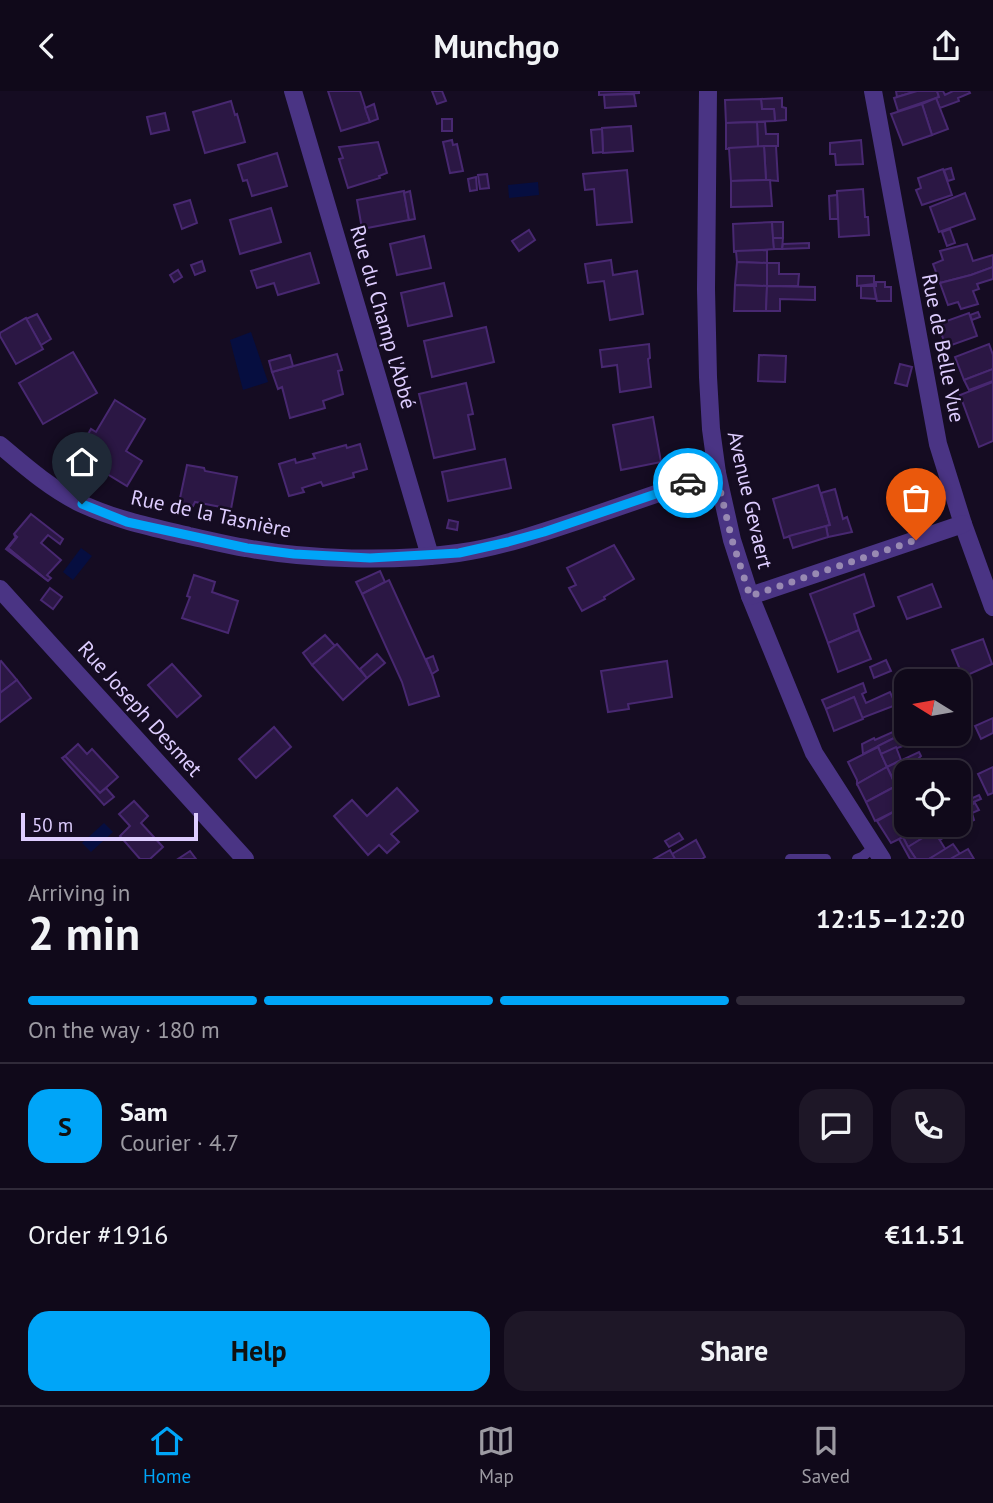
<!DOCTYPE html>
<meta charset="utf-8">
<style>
body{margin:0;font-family:"PT Sans",sans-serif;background:#1e1727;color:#f1f3f6;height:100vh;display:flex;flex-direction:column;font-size:26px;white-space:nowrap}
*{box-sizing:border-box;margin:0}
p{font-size:23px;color:#9c9aa2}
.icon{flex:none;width:38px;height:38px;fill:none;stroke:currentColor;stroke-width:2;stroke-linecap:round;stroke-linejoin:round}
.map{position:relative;height:768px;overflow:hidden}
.panel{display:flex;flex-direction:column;background:#10091a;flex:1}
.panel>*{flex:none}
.needle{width:46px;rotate:281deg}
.tools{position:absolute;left:894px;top:578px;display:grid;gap:14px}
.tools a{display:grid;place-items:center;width:77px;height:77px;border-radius:14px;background:#10091a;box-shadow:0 4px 10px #0003,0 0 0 2px #302a39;font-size:35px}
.scale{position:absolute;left:21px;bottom:18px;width:177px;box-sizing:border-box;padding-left:7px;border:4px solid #decdff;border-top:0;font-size:19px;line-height:24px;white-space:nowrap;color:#decdff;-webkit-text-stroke:5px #150c22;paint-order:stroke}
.pin{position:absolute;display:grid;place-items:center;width:60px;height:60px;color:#fff;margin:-72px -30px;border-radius:50% 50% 50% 0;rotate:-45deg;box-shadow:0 0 7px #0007}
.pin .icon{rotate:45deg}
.courier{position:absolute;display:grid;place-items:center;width:70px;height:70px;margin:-35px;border:5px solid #00a5f8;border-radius:50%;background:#fff;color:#222;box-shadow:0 2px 9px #0007}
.headline em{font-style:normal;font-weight:800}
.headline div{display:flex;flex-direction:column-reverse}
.headline{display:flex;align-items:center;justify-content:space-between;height:119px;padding:0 28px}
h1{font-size:46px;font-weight:800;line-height:52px}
.bar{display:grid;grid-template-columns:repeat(4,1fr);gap:10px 7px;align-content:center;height:84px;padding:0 28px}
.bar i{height:9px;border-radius:5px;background:#302a39}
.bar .on{background:#00a5f8}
.bar p{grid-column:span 4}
.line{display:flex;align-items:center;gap:18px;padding:0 28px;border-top:2px solid #302a39}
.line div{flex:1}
.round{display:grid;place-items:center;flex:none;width:74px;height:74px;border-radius:21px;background:#1e1727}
.cta{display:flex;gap:14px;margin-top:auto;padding:14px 28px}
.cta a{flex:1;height:80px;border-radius:21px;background:#00a5f8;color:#111;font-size:28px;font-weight:800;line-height:80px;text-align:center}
.cta a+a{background:#1e1727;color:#f1f3f6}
header{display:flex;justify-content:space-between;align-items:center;height:91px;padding:0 28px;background:#10091a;font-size:32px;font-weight:800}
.tab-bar{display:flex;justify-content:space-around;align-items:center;height:98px;border-top:2px solid #302a39;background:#10091a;font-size:19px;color:#9c9aa2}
.tab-bar a{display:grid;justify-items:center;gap:4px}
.tab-bar .on{color:#00a5f8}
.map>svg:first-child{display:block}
.water{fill:#060e40}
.building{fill:#2b1744;stroke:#482871;stroke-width:2}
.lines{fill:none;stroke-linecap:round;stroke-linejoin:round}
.lane{stroke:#4a3484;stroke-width:10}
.street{stroke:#4a3484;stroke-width:18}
.done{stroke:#9889b2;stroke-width:7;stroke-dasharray:0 12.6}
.route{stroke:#00a5f8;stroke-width:9}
.labels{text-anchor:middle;stroke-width:5;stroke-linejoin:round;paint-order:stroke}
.street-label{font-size:21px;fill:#decdff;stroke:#150c22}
</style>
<header><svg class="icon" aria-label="back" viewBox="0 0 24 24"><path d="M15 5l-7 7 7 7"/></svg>Munchgo<svg class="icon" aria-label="share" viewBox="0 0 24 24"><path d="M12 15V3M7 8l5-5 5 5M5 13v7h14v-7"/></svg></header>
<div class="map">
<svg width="993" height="768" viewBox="0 0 993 768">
<rect width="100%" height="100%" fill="#150c22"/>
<g class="water">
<path d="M538,91L539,104L509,107L508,94Z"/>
<path d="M251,241L268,291L243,299L230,249Z"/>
<path d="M81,457L92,465L73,489L63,481Z"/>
<path d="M104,732L113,741L91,761L82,752Z"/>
</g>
<g class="building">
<path d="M328,0H360L370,31L341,40Z"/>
<path d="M432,0H442L446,10L437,13Z"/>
<path d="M599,0H639V2L599,4Z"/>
<path d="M896,0H917L897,6Z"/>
<path d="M917,0H937L939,6L898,20L894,7Z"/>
<path d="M937,0H943L945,4L953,0H969L970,2L958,7L959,10L940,17L936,7L939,6Z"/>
<path d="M634,3L636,15L605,17L604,4Z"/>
<path d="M782,7V16L786,17V29L775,30L774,18H762L761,8Z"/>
<path d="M936,7L948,38L932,44L922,13Z"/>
<path d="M761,8L762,18H774L775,30L726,32L725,9Z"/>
<path d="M231,10L235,24L237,23L245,51L205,62L193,21Z"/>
<path d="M374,13L378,28L370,31L365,17Z"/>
<path d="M922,13L932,44L903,54L891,23Z"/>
<path d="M165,22L169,39L151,43L147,26Z"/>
<rect x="442" y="28" width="10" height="12"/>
<path d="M757,31H765L766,43H778V55L758,56Z"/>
<path d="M757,31L758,56L726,58V32Z"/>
<path d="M631,35L633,60L603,62L602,37Z"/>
<path d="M602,38L603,61L593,62L591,39Z"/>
<path d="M452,49L453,54L457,53L463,80L450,82L443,51Z"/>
<path d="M861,49L863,73L836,74L835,63H830V52Z"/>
<path d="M378,51L387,82L379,85L380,87L348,97L339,68L343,67L339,56Z"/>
<path d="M764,55H776L778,90L766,89Z"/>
<path d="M764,55L766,89L731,90L729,57Z"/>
<path d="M277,62L287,95L252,105L247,89L243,90L238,74Z"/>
<path d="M951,77L954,88L948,90L944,79Z"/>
<path d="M943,78L952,104L922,114L916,99L921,97L918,87Z"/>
<path d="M627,79L632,131L597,134L594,98L585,99L583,83Z"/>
<path d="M487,83L489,97L480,98L478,84Z"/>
<path d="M476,86L477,99L470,100L468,88Z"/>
<path d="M766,89H770L772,115L731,116V90Z"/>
<path d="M863,98L865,126H868L869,144L839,146L837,100Z"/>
<path d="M404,100L409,129L362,138L357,109Z"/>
<path d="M410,100L415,128L409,129L404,102Z"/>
<path d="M965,102L975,128L939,141L930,116Z"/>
<path d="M837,104L838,128H830L829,105Z"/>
<path d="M190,109L197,132L182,138L174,114Z"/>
<path d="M271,117L281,151L240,163L230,129Z"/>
<path d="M772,131L774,158L734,161L733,133Z"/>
<path d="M772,131H783V147H773Z"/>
<path d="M950,138L955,152L947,155L942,141Z"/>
<path d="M529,139L535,149L519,160L512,150Z"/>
<path d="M424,145L431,177L397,184L390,153Z"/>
<path d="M773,147H783L782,158H774Z"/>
<path d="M809,152V157L782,158L783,153Z"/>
<path d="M967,153L973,170L993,164V176L971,184L940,192L933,173L943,169L940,160Z"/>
<path d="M767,159V172L737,171L736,160Z"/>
<path d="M310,162L319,192L278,204L274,192L257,197L251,180Z"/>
<path d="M611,169L613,184L637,180L643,223L610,229L604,190L588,192L585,173Z"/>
<path d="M202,170L205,180L195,184L191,174Z"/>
<path d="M737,171L767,172V195L735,194Z"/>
<path d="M767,172H779V183H799L798,195H767Z"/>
<path d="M993,176V188L977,193L979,198L973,200L978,213L961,218L958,211L948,214L940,192L971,184Z"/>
<path d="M178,179L182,186L174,191L170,184Z"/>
<path d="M857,185H874V193L857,195Z"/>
<path d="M876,191H885V196H891V210H877L874,195H876Z"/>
<path d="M444,192L452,225L408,235L401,202Z"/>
<path d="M735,194L767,195L766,220H734Z"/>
<path d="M767,195L815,196V209L780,208V220H766Z"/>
<path d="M861,195H874L876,208L861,207Z"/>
<path d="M978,221L980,226L972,229L970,224Z"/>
<path d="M969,222L977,245L946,256L938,233Z"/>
<path d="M37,223L51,248L41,254L26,228Z"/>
<path d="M26,227L43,258L16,273L0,245V242Z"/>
<path d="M486,236L494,271L432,286L424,250Z"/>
<path d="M649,253L650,267L648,268L651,296L620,301L617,274L602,276L600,259Z"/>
<path d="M989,253L993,264V278L964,289L955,266Z"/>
<path d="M73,261L97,302L43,333L19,292Z"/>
<path d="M337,263L342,279L338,280L343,303L323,310L325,317L290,327L282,296L278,298L272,281Z"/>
<path d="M290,264L293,275L272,281L269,270Z"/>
<path d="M759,264L786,265L785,291L758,290Z"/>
<path d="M900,273L912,276L907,295L895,292Z"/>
<path d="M993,278V290L969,299L964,289Z"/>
<path d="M993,291V350L979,356L960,304Z"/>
<path d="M466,292L473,323L468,324L475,358L434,367L419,303Z"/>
<path d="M115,309L145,328L126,360L142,370L127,395L94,375L97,371L79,359L91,338L96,341Z"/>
<path d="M653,326L661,371L621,379L613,334Z"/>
<path d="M360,353L367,378L353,382L354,386L323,395L321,391L302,397L304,401L289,405L279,373L295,368L296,372L315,367L313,363L346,354L347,357Z"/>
<path d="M505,368L511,397L448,410L442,381Z"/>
<path d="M187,374L204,377L205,380L237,386L231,418L195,411L193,415L179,412Z"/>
<path d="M818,394L830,434L784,447L773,408Z"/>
<path d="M835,398L843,428L847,426L852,441L828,446L826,435L830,434L821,402Z"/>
<path d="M31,423L63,448L60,453L48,444L41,452L61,469L47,484L51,487L48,490L8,457L17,446L14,443Z"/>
<path d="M449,429L458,431L457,439L447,437Z"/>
<path d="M826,435L828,446L793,457L789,445Z"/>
<path d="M14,444L17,446L8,457L48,490L6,458L16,446Z"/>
<path d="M614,454L634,488L604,506L605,508L582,520L569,497L576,494L567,477Z"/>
<path d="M380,480L385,491L362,503L356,491Z"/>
<path d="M864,483L874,515L854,523L859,539L828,552L810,503Z"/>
<path d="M194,484L215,491L212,501L238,510L228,542L182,527L190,506L187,505Z"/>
<path d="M389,489L432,583L439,605L409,614L402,591L362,503Z"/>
<path d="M932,493L941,516L907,528L898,506Z"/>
<path d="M50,497L62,506L53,518L41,509Z"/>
<path d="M859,539L871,568L838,581L828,552Z"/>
<path d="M325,544L335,555L312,574L303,562Z"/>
<path d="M983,548L992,573L963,586L952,559Z"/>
<path d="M337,553L367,587L343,609L312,574Z"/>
<path d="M377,563L385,572L367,587L360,578Z"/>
<path d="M433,565L438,579L432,583L426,568Z"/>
<path d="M886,569L891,580L874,587L870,576Z"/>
<path d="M1,570L17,589L0,602V571Z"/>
<path d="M667,570L672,606L628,613L629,618L608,621L601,580Z"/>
<path d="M172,573L201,605L177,626L148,594Z"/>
<path d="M17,589L31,607L0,631V602Z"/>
<path d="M863,592L866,601L862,603L866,612L890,601L896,614L862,627L854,606L826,618L822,609Z"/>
<path d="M854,606L863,628L834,640L826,618Z"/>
<path d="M993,627V642L981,648L975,635Z"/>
<path d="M274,636L291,656L256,687L239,668Z"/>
<path d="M895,640L898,645L863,663L862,653L874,647L875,649Z"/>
<path d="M898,645L903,655L881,663L878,655Z"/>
<path d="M78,653L87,663L92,658L118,686L100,702L65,665Z"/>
<path d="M878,656L887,676L857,693V689L848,671Z"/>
<path d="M896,656L901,669L887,676L881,663Z"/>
<path d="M919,661L921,665L919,667L920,669L914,673L915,677L892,686L887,676Z"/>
<path d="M65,665L100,702L106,697L114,706L104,714L62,667Z"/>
<path d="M887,676L896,695L866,711L857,693Z"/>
<path d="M993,676V702L988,704L978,683Z"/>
<path d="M904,681L906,691L896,696L892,686Z"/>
<path d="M906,691V702L900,705L896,696Z"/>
<path d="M896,695L905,715L875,730L866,711Z"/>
<path d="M397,697L418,720L391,743L399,751L387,762L379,754L368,764L334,725L352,709L367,725Z"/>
<path d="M906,702V714L905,715L900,705Z"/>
<path d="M979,704L981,708L971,712L968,709Z"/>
<path d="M134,710L148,725L141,732L163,756L150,768H140L120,745L130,735L119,723Z"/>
<path d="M975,712L979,719L972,722L974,729L966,733L964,728L959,730V719Z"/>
<path d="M906,714V733H918L920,738L891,752L877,730Z"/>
<path d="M930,733H954L941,741L944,746L940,749Z"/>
<path d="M930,733L934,740L908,756L903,746Z"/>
<path d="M934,740L946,759L929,768H916L908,756Z"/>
<path d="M679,742L683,748L669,756L665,750Z"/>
<path d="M903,746L908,756L916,768H910L899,748Z"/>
<path d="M696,749L705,766L702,768H675L672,763Z"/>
<path d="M953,753L960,763L951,768H929Z"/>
<path d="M968,758L974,768H953L952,767Z"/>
<path d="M670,759L675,768H654Z"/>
<path d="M190,760L196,768H178Z"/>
</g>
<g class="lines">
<g class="lane">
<path d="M790,768H826"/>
<path d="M857,768L862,766L874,756"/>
</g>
<g class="street">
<path d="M293,0L430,465"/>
<path d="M708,0L706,198L708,286L711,338L717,382L732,449L750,505L814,662L882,768"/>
<path d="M873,0L938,353L963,433L993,516"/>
<path d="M0,354C26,376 51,398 82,413C117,429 151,436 189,445C208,449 227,454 246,457C309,469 394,471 458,462C501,456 544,441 586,427C629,412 673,397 717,382"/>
<path d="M0,498L245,768"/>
<path d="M750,505L963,433"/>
</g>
</g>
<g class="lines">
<path class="done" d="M688,392L716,382L732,449L750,505L916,449"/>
<path class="route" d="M82,413L127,431L247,457L294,463L370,467L459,462L508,451L544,441L688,392"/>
</g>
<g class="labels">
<g class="street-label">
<text transform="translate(383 226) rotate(74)" y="7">Rue du Champ l'Abbé</text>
<text transform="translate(943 257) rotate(79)" y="7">Rue de Belle Vue</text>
<text transform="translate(750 409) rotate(77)" y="7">Avenue Gevaert</text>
<text transform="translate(211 423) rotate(12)" y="7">Rue de la Tasnière</text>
<text transform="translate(140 618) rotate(48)" y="7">Rue Joseph Desmet</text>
</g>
</g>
</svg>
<div class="tools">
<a><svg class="needle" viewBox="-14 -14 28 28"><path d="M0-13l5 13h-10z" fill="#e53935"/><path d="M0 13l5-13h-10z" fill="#9c9aa2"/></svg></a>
<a><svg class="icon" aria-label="locate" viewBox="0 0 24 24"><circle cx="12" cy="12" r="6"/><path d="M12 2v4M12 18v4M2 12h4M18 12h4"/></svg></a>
</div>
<div class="scale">50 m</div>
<div class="pin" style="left:916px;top:449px;background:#ea580c"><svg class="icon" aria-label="bag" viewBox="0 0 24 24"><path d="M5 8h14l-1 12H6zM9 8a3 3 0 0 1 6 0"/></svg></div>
<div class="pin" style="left:82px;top:413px;background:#1f2937"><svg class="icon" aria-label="home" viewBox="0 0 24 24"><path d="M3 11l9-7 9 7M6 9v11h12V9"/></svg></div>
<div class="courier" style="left:688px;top:392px"><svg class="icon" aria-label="car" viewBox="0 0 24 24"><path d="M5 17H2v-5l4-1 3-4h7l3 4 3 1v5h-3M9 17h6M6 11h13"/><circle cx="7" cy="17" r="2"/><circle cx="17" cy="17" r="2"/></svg></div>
</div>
<section class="panel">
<div class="headline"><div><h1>2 min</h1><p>Arriving in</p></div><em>12:15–12:20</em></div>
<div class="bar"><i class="on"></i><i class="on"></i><i class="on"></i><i></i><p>On the way · 180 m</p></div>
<div class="line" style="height:126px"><b class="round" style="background:#00a5f8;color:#111">S</b><div><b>Sam</b><p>Courier · 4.7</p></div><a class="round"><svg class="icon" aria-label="chat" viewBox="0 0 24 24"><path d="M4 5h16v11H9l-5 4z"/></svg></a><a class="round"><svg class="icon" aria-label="phone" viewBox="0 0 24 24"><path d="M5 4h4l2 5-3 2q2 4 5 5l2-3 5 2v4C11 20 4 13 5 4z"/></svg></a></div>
<div class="line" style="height:91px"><div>Order #1916</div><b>€11.51</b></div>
<div class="cta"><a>Help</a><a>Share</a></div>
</section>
<nav class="tab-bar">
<a class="on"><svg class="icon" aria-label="home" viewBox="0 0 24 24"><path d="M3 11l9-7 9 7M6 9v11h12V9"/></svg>Home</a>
<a><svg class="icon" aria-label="map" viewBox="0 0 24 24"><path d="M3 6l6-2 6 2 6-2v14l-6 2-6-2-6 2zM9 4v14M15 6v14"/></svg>Map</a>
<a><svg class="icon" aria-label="saved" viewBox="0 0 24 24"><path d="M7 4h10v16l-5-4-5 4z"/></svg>Saved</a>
</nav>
